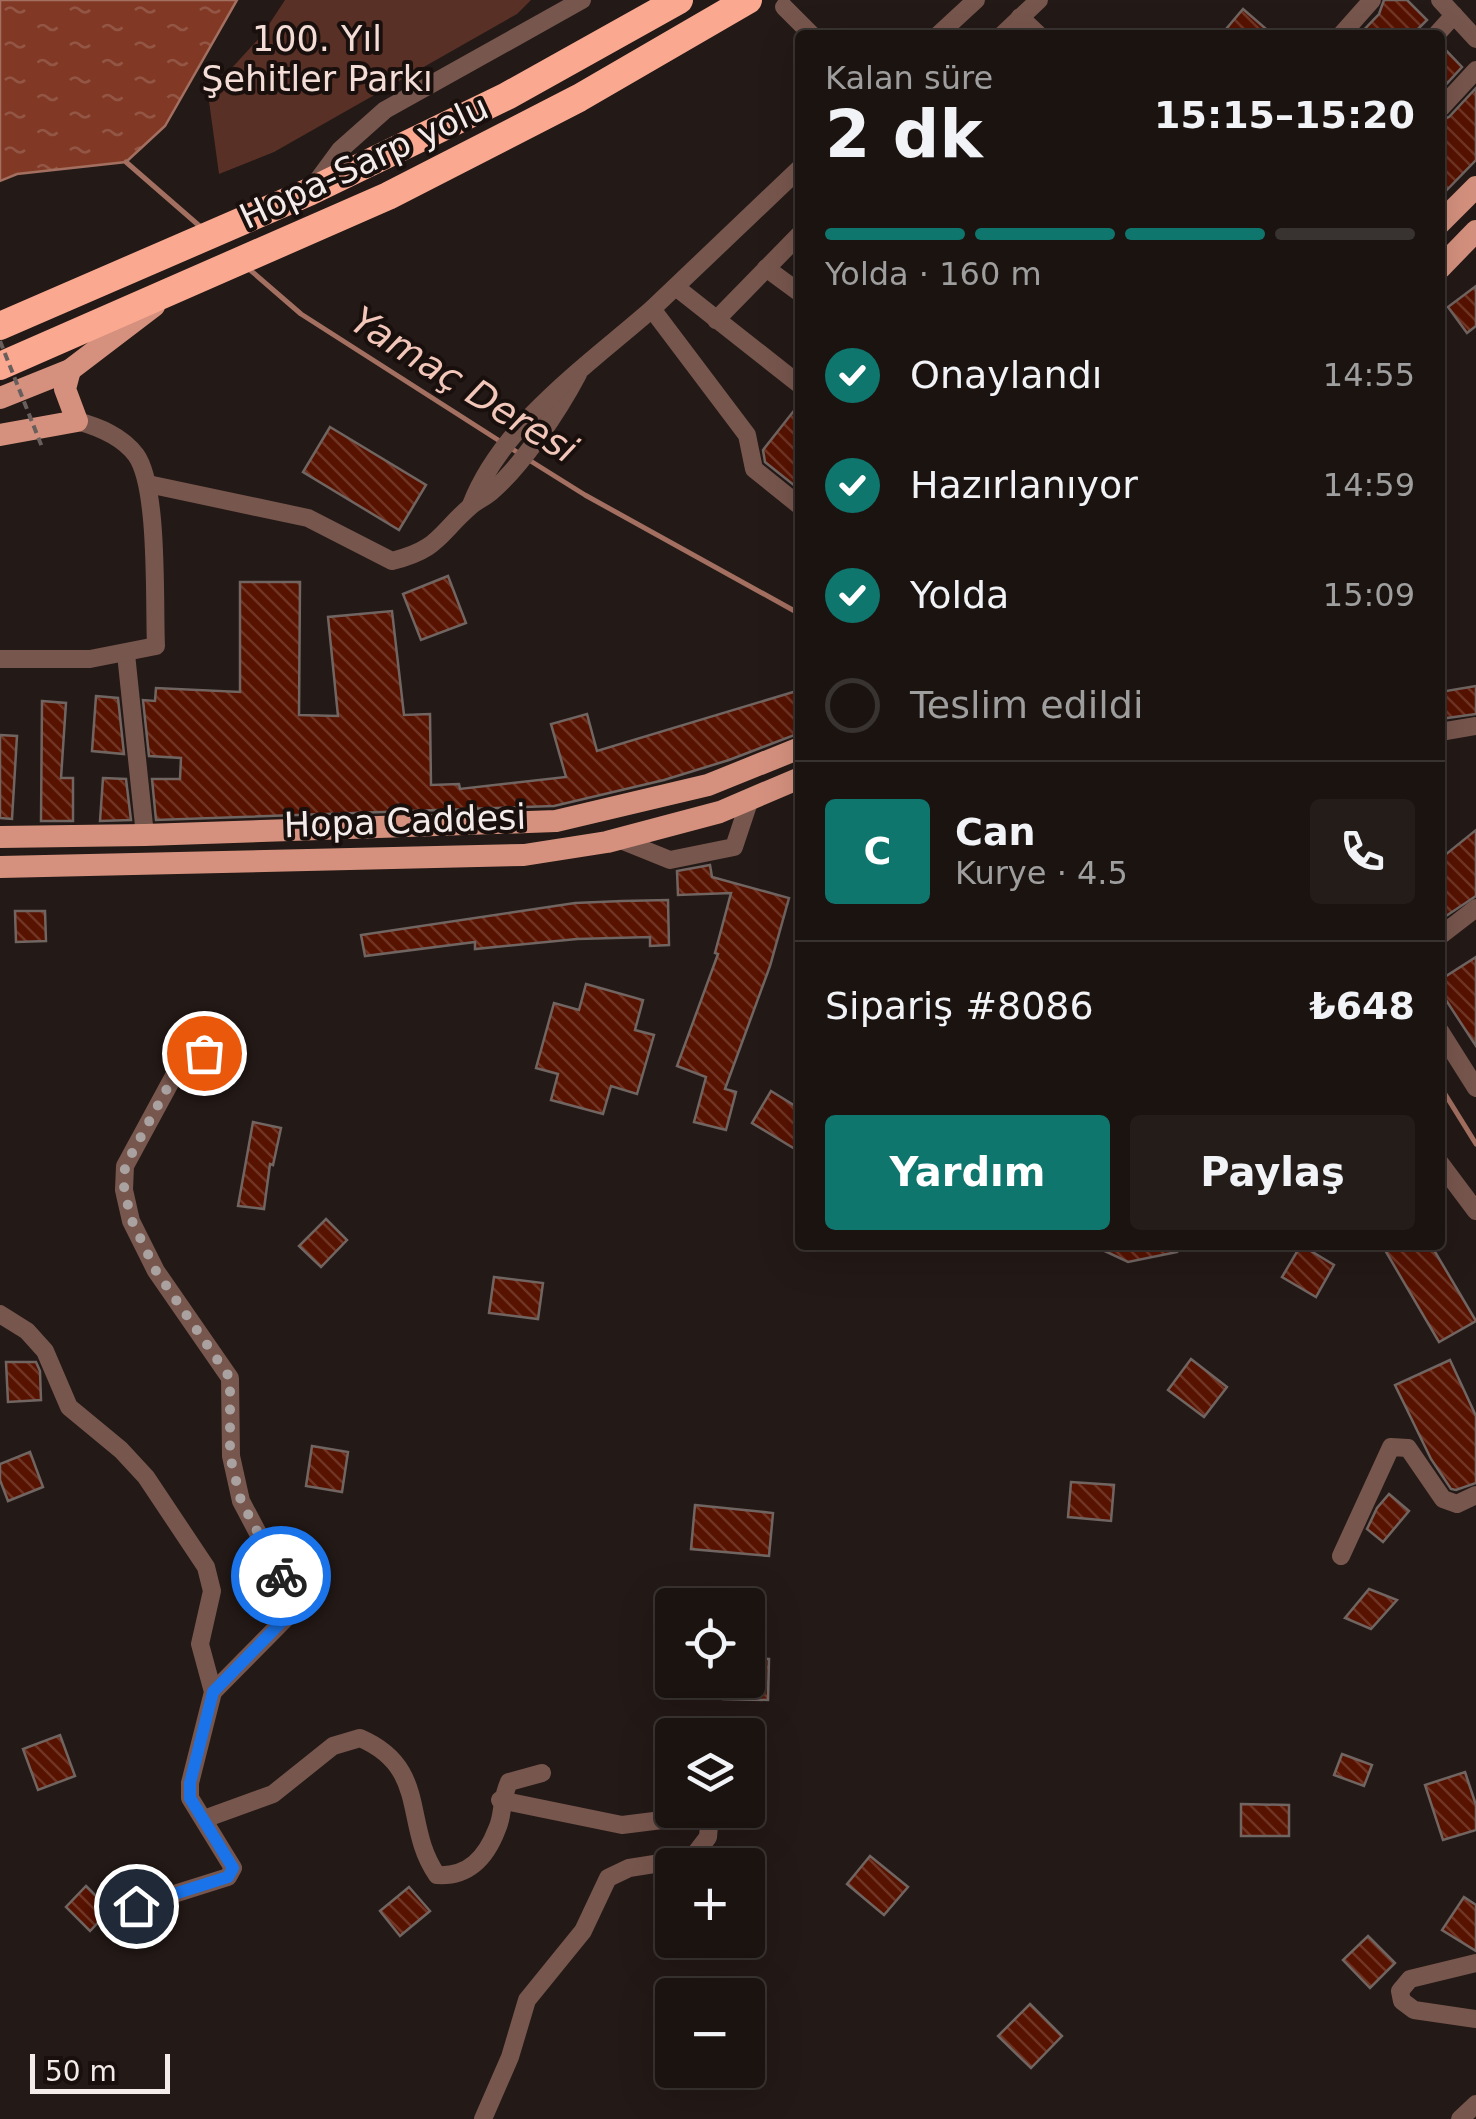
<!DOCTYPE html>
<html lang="tr">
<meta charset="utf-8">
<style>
body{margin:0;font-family:"DejaVu Sans",sans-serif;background:#231c19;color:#f1f3f6;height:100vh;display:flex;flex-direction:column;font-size:38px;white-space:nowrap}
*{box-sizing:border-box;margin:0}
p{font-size:32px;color:#9f9e9f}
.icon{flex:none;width:55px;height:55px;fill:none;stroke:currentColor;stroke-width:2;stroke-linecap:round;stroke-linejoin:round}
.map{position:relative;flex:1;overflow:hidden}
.sheet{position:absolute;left:795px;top:30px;width:650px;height:1220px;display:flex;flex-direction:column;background:#1a1310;border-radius:10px;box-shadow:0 10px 40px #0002,0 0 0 2px #383230}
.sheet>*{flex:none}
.tools{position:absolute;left:655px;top:1588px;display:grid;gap:20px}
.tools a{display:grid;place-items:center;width:110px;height:110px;border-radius:10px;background:#1a1310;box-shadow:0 10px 40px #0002,0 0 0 2px #383230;font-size:50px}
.scale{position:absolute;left:30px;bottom:25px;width:140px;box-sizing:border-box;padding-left:10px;border:5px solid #f3ecea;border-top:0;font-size:28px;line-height:35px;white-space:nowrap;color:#f3ecea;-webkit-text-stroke:8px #19100e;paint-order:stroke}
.pin{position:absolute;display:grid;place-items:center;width:85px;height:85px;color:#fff;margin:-42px;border:5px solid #fff;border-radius:50%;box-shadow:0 2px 10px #0007}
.courier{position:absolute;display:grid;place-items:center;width:100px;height:100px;margin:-50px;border:8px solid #1a73e8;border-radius:50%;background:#fff;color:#222;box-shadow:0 2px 12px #0007}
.head em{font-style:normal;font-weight:700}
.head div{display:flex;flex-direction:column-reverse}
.head{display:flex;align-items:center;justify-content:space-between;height:170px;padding:0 30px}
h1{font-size:65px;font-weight:700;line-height:75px}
.bar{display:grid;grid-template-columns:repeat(4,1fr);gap:15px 10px;align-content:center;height:120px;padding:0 30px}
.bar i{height:12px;border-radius:8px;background:#383230}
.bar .active{background:#0f766e}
.bar p{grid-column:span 4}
.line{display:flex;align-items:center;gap:25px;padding:0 30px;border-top:2px solid #383230}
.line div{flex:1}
.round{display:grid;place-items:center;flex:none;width:105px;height:105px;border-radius:10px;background:#231c19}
ol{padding:0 30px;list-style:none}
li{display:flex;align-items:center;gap:30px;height:110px}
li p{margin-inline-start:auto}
li .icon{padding:10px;border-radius:50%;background:#0f766e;color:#fff;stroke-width:4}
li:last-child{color:#9f9e9f}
li i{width:55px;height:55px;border:5px solid #383230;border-radius:50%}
.cta{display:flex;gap:20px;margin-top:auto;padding:20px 30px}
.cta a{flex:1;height:115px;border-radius:10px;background:#0f766e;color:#fff;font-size:40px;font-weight:700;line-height:115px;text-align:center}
.cta a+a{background:#231c19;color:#f1f3f6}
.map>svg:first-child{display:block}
.green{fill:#593025}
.water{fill:url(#water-ripples);stroke:#a36f60;stroke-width:2.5}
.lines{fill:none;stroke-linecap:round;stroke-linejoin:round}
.stream{stroke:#a36f60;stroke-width:5}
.building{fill:url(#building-back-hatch);stroke:#716562;stroke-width:2.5}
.minor{stroke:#77564d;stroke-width:18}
.major{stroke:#d5917e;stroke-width:22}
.highway{stroke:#fba891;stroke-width:28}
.path-bridge{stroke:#685f5d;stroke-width:4;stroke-dasharray:8 5;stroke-linecap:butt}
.done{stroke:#aaa2a0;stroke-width:10;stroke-dasharray:0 18}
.route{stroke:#1a73e8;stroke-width:12}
.labels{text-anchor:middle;stroke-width:8;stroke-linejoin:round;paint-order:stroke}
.park-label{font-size:35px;fill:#f3ddd6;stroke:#19100e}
.street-label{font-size:35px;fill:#f3ecea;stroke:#19100e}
.water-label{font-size:38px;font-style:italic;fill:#f2c6b9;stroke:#19100e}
</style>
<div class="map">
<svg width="1476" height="2119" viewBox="0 0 1476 2119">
<defs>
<pattern id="water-ripples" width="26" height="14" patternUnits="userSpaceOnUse" patternTransform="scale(2.5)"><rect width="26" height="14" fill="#813925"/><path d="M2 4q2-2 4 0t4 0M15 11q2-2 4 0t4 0" fill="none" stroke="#935645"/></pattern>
<pattern id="building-back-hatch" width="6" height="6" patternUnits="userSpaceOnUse" patternTransform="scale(2.5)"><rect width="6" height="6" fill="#571200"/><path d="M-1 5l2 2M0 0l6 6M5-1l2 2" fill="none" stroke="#703525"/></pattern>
</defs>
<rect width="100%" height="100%" fill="#231916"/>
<path class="green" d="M285,0H531L517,14L274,152L219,174L208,94L262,35Z"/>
<path class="water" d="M0,0H237L165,126L126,162L17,174L0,181Z"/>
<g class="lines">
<g class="stream">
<path d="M126,162L203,229"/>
<path d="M249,269L301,314L520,454"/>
<path d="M529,460L585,495L800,614"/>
<path d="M1440,1086L1476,1144"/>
</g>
</g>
<g class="building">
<path d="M1384,0H1407L1427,20L1412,35H1359L1379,14Z"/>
<path d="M1243,9L1273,35H1221Z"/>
<path d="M1442,46L1462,67L1440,91V47Z"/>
<path d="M1476,88V160L1440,197V121L1449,117Z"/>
<path d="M1476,286V326L1467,333L1448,307Z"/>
<path d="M800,403V490L765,462L763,450Z"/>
<path d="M330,427L426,485L399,530L303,472Z"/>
<path d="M448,576L466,623L421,640L403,594Z"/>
<path d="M240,582H300L299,715L338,716L328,617L392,611L404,715L430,714L431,785L459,784L460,789L566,777L551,724L587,714L597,751L800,690V733L729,760L664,780L554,806L156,820L152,779H180L181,758L149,756L143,700L155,701L156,688L240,692Z"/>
<path d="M1476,686V714L1440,719V692Z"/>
<path d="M96,696L118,698L124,754L92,751Z"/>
<path d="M42,701L66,703L61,778H73V821H41Z"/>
<path d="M0,735L17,736L12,819L0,818Z"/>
<path d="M103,778L126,779L131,820L100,821Z"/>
<path d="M1476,830V896L1440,920V859Z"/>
<path d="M710,865L712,877L789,898L770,966L725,1089L736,1092L726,1130L694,1122L706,1077L677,1066L718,954L715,953L731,893L678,895L677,871Z"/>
<path d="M622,901L668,900L669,945L650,946V937L577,939L475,949V942L365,956L361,935L575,903Z"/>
<path d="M15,911H45L46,941L16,942Z"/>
<path d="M1476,957V1046L1440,991V980Z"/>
<path d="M586,984L643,1000L635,1030L654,1035L637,1094L611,1086L603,1114L551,1100L558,1074L536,1068L554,1003L579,1010Z"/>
<path d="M771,1091L800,1109V1152L752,1123Z"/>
<path d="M253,1122L281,1128L273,1165L270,1164L264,1209L238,1206Z"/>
<path d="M326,1219L347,1240L321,1267L299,1246Z"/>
<path d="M1092,1245H1176L1177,1252L1128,1262Z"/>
<path d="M1301,1245L1334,1265L1316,1297L1282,1277Z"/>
<path d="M1382,1245H1431L1476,1321L1439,1342Z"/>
<path d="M494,1277L543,1283L538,1319L489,1313Z"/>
<path d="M1191,1359L1227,1387L1204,1417L1168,1390Z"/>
<path d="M1450,1360L1476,1416V1483L1456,1490L1451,1489L1431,1459L1395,1385Z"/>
<path d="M6,1362H36L40,1371L41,1400L8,1402Z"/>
<path d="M312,1446L348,1452L342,1492L306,1486Z"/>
<path d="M30,1452L43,1487L8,1501L0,1480V1464Z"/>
<path d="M1071,1482L1114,1485L1111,1521L1068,1517Z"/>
<path d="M1389,1494L1409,1511L1383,1542L1367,1529L1377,1508Z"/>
<path d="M695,1505L773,1513L769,1556L691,1549Z"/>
<path d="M1369,1589L1397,1600L1371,1629L1345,1618Z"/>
<path d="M748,1658L769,1659L768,1700L723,1699V1680H748Z"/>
<path d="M60,1735L75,1776L38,1790L23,1749Z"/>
<path d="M1342,1754L1372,1765L1364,1786L1334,1775Z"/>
<path d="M1465,1772L1476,1805V1830L1443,1840L1425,1785Z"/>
<path d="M1241,1804L1289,1805V1836H1241Z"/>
<path d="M870,1856L908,1887L884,1915L847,1884Z"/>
<path d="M86,1886L110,1910L90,1931L66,1907Z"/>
<path d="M409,1887L430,1911L400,1936L380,1911Z"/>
<path d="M1464,1897L1476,1905V1951L1442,1930Z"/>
<path d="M1368,1936L1395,1963L1370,1988L1343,1960Z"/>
<path d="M1030,2004L1062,2036L1031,2068L998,2036Z"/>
</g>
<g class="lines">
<g class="minor">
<path d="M1440,0L1476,39"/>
<path d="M784,7L812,35"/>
<path d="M1020,17L1039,35"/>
<path d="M938,35L976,0"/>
<path d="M1002,35L1039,0"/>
<path d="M1341,35L1372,0"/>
<path d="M1436,35L1454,15"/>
<path d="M1440,109L1476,70"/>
<path d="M800,168L652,309L747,435L754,469L800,506"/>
<path d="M312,188L340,150L385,110L582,0"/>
<path d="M766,268L800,293"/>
<path d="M677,288L800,385"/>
<path d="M716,320L800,234"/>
<path d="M148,484L308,518L392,561C440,549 438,534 472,505C478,500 485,497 491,492C522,466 559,410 578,374"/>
<path d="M471,505C502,424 588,365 652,309"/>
<path d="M126,654L145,835"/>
<path d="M0,659H90L156,646C154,604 159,487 136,455C122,436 99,427 77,421"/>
<path d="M1440,732L1476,726"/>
<path d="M618,839L670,860L734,847L750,799"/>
<path d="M1440,936L1476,908"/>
<path d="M1440,1031L1476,1088"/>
<path d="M205,1053L176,1072L125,1166L124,1190L131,1221L156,1271L230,1378L231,1456L241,1501L297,1607L213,1692"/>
<path d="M1440,1163L1476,1211"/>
<path d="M0,1314L27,1331L45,1351L69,1407L121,1450L146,1477L206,1567L212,1591L200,1644L213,1692L190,1783V1798L233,1868L228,1877L136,1906"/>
<path d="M1341,1556L1391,1447L1408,1448L1443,1499L1457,1504L1476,1495"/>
<path d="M204,1819L273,1794L333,1746L360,1738C430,1768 402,1825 437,1875C468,1877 486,1858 497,1829C504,1814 500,1802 509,1782L542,1773"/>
<path d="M1476,1963L1410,1979L1400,1991L1402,2001L1414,2010L1476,2019"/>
<path d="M483,2119L510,2057L527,2000L583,1931L608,1878L629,1868L686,1859L695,1854L708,1837L709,1825L694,1816L622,1825L500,1800"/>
<path d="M1460,2119L1476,2104"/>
</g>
<g class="major">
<path d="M1440,223L1476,187"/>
<path d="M1440,268L1476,231"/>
<path d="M0,398L70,370L154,306"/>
<path d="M0,435L77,421L65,389L70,370"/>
<path d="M0,837L145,835L556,821L708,785L800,748"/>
<path d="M0,867L524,855L607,842L720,812L800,778"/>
</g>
<g class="highway">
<path d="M0,326L309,192L507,96L679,0"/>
<path d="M0,366L388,196L579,98L748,0"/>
</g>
<path class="path-bridge" d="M0,341L42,447"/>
</g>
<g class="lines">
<path class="done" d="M204,1053L176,1072L125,1166L124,1190L132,1221L156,1271L230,1378V1456L241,1501L281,1576"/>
<path class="route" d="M136,1906L228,1877L233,1868L190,1798V1783L213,1692L296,1607L281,1576"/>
</g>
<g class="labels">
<g class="park-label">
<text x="317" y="51">100. Yıl<tspan x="317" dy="40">Şehitler Parkı</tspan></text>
</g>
<g class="street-label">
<text transform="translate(364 162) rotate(-25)" y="12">Hopa-Sarp yolu</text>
<text transform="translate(405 821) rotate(-2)" y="12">Hopa Caddesi</text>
</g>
<g class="water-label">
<text transform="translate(464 385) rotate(32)" y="13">Yamaç Deresi</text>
</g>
</g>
</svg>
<div class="tools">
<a><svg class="icon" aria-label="locate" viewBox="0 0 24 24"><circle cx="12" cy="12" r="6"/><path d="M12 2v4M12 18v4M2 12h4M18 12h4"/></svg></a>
<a><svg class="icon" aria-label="layers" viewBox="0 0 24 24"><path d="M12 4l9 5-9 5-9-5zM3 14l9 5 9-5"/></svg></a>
<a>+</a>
<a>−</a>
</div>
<div class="scale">50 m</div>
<div class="pin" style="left:204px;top:1053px;background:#ea580c"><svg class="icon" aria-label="bag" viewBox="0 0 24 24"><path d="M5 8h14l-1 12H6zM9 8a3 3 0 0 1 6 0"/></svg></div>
<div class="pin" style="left:136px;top:1906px;background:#1f2937"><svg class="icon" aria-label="home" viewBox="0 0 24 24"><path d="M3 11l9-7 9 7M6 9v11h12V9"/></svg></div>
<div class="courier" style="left:281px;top:1576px"><svg class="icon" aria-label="bike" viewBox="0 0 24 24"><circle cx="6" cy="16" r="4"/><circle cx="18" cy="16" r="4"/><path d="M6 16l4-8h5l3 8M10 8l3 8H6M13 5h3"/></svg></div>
<section class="sheet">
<div class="head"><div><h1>2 dk</h1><p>Kalan süre</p></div><em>15:15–15:20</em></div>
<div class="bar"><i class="active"></i><i class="active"></i><i class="active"></i><i></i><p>Yolda · 160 m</p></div>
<ol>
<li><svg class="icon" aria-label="check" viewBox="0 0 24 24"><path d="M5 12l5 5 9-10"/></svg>Onaylandı<p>14:55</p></li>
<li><svg class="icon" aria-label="check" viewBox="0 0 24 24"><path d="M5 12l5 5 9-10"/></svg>Hazırlanıyor<p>14:59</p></li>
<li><svg class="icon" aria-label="check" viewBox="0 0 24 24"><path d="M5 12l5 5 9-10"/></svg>Yolda<p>15:09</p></li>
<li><i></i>Teslim edildi</li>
</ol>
<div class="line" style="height:180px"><b class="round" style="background:#0f766e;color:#fff">C</b><div><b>Can</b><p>Kurye · 4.5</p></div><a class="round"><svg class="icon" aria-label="phone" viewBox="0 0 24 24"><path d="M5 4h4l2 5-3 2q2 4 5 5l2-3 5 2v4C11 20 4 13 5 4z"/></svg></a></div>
<div class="line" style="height:130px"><div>Sipariş #8086</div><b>₺648</b></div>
<div class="cta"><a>Yardım</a><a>Paylaş</a></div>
</section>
</div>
